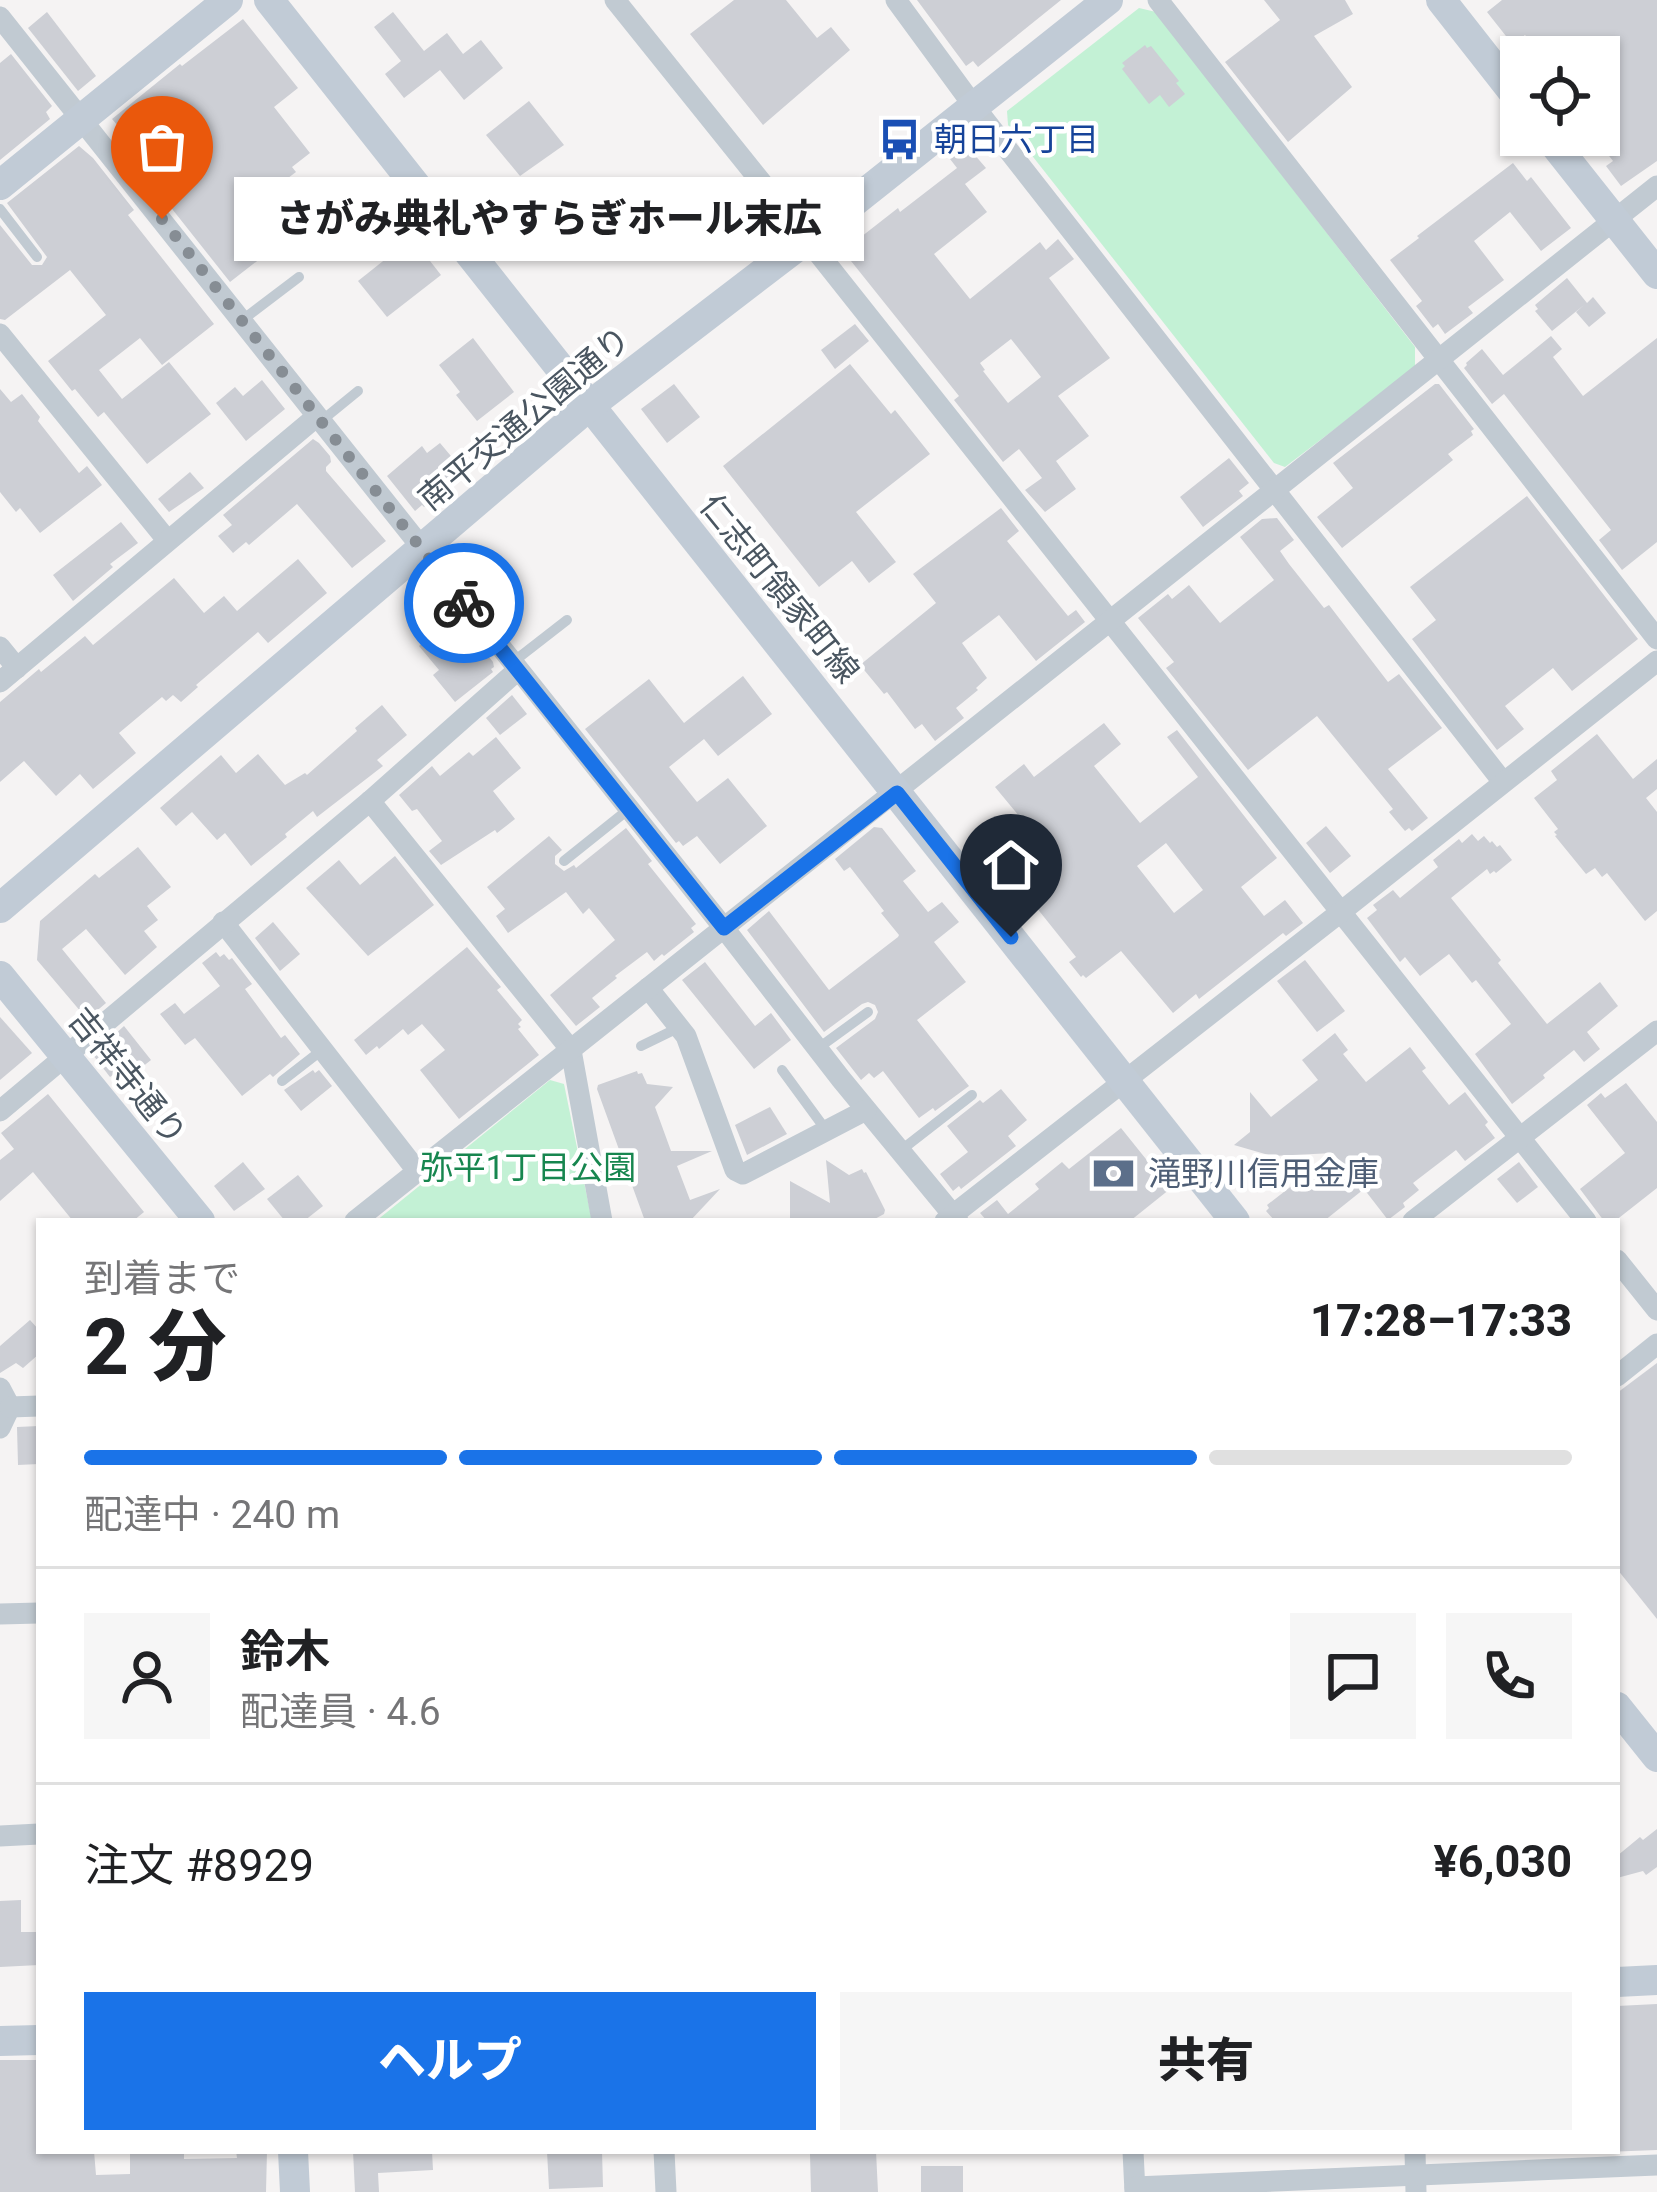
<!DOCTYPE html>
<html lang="ja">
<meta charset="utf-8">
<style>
body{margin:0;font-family:Roboto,"Noto Sans JP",sans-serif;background:#f6f6f6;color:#202124;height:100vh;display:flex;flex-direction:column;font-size:45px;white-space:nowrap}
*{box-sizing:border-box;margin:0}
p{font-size:39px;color:#757577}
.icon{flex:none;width:66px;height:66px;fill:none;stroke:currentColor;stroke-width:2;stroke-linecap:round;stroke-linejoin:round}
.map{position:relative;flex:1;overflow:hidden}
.panel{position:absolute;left:36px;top:1218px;width:1584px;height:936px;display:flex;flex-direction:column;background:#fff;border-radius:0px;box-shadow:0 3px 9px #0004}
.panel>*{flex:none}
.buttons{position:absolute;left:1500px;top:36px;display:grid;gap:24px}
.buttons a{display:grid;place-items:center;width:120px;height:120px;border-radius:0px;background:#fff;box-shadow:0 3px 9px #0004;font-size:60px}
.pin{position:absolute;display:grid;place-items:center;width:102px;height:102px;color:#fff;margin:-123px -51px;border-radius:50% 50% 50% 0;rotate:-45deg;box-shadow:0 0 12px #0007}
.pin .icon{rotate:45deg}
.courier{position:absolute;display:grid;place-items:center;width:120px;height:120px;margin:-60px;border:9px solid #1a73e8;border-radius:50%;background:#fff;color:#222;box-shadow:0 3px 15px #0007}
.bubble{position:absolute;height:84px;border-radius:0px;background:#fff;box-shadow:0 3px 9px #0004;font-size:39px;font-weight:800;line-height:84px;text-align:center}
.headline em{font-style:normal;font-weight:800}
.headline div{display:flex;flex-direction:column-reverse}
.headline{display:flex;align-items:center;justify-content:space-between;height:204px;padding:0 48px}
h1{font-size:78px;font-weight:800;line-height:90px}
.bar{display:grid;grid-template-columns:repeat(4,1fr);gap:18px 12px;align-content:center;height:144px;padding:0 48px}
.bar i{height:15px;border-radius:9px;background:#e0e0e0}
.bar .current{background:#1a73e8}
.bar p{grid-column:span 4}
.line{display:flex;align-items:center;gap:30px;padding:0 48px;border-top:3px solid #e0e0e0}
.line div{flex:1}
.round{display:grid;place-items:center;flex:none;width:126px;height:126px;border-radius:0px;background:#f6f6f6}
.action{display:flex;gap:24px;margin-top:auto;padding:24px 48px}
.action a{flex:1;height:138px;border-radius:0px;background:#1a73e8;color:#fff;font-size:48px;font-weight:800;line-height:138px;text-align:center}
.action a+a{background:#f6f6f6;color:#202124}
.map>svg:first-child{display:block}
.green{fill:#c3f1d5}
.building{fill:#cdcfd5;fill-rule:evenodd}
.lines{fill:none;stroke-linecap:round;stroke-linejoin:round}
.lane{stroke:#c1cad2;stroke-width:10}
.street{stroke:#c1cad2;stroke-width:21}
.secondary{stroke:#c1cbd6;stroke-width:30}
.done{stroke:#868d94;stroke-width:12;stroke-dasharray:0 21.6}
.route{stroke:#1a73e8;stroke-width:15}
.labels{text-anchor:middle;stroke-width:9;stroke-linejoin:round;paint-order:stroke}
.transit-label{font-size:33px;fill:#164399;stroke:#fff;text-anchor:start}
.street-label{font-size:33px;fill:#4a5661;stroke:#fff}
.park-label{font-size:33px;fill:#17864f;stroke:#fff}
.service-label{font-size:33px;fill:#4e5e75;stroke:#fff;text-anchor:start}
</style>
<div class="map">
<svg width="1657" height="2192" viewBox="0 0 1657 2192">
<rect width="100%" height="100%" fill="#f5f3f3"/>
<g class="green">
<path d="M1139,8L1156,12L1415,347V368L1285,467L1274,463L1008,125L1007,111Z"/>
<path d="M550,1080L564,1084L592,1221H376Z"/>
</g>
<g class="building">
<path d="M734,0H786L817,38L831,27L850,50L763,125L690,34Z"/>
<path d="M917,0H1061L978,67L973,61L966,66Z"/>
<path d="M1264,0H1345L1353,14L1314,36L1352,87L1288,142L1225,62L1280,20Z"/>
<path d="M1502,0H1657V161L1621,186L1606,166L1613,161L1599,143V57H1556L1547,44L1536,49L1525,35L1513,45L1487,12Z"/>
<path d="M47,12L96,76L78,91L28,28Z"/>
<path d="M393,12L424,51L447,33L463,54L481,40L503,68L464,100L440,70L404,98L385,74L401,61L374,27Z"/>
<path d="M243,19L298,88L274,107L310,153L292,167L296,172L263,197L292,234L230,282L165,200L175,192L112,119L180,64L182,66Z"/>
<path d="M1145,45L1147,48L1151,46L1179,81L1176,83L1185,94L1169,107L1160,95L1149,104L1122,69L1125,66L1122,63Z"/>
<path d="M11,54L52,106L46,112L50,119L0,160V63Z"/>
<path d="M529,101L564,145L520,176L486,135Z"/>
<path d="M79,146L93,158L134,210L128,215L214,324L162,365L140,338L99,370L122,399L169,362L211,414L147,464L104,412L98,417L75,389L72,391L48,361L106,315L70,270L5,320L0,319V225L32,265H42L47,257L7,203Z"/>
<path d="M967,146L986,168L965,184L987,212L934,254L970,299L1040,242L1046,250L1058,239L1074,259L1049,278L1110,358L1058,396L1089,436L1056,461L1076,489L1045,512L1025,490L1042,478L1019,449L1003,462L954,400L959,396L843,251L898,208L900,212L957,168L950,159ZM1011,339L1041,377L1008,403L983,371L985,370L980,363Z"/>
<path d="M1513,163L1527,181L1531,177L1571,228L1541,251L1510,212L1474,241L1504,280L1468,307L1473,313L1445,334L1438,324L1433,328L1416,306L1422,301L1390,260L1419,238L1417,236Z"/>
<path d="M364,204L375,218L332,252L321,238Z"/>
<path d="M412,238L441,275L387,317L358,281Z"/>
<path d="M1567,278L1587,303L1593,297L1606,313L1589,327L1576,312L1584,305L1552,331L1535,311L1538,309L1535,305Z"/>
<path d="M855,324L869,341L835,369L821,350Z"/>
<path d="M1551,336L1562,349L1553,357L1583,396L1657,338V542L1622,570L1599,540L1611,530L1504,394L1492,404L1464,368L1467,365L1466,363L1482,349L1503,375Z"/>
<path d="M473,338L514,392L477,421L456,395L460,392L439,365Z"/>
<path d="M850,364L891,414L895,410L930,454L856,512L896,562L869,583L852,561L819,587L723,466Z"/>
<path d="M262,380L285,409L246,441L216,403L235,387L243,396Z"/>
<path d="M674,384L700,417L667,443L641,409Z"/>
<path d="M1435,384H1439L1474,429L1471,431L1473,435L1448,454L1453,460L1342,548L1317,517L1353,488L1333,463Z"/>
<path d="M0,389L11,402L22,394L40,417L38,421L79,473L87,466L102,485L40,533L20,508L16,512L0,492Z"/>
<path d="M313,439L319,443L330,456L331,462L326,467V471L386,541L352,568L297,504L249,545L246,542L233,553L218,536L232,525L223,515Z"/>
<path d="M440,443L466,474L424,507L422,505L415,511L387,476L422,446L427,453Z"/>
<path d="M1229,458L1249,483L1239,491L1243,496L1203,527L1180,497Z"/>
<path d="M190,472L204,488L169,512L158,499Z"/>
<path d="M1527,496L1638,639L1572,691L1553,668L1505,706L1524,729L1497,750L1412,639L1436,620L1410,587Z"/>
<path d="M1001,508L1019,531L1007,541L1068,616L1076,610L1085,622L1036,661L999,615L962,643L987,678L976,688L978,690L956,708L964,718L935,741L922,724L915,729L887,692L884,694L860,665L936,603L913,574Z"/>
<path d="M1277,518L1294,540L1280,551L1289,564L1324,608L1329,605L1388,682L1399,674L1442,728L1388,769L1428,818L1412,831L1409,828L1405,831L1389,812L1393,809L1317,716L1248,770L1166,668L1174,662L1138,618L1168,594L1172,599L1189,585L1220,623L1274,580L1240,537L1262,519Z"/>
<path d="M121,522L138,543L110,564L113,567L73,601L53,575Z"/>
<path d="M298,559L327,593L268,643L258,632L196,685L198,687L181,702L173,695L166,701L162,697L119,733L136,753L93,789L80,774L56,796L24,761L0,782V702L39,669L41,672L85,636L93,645L174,578L204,613L224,596L237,611Z"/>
<path d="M455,614L493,662L494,667L491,669L493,672L455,702L433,675L439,670L419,646Z"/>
<path d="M743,676L772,714L718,756L704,739L669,767L697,802L728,778L767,826L720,864L697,836L683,846L679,841L676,843L585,729L649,679L684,723Z"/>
<path d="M512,695L527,714L500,735L486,718Z"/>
<path d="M382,705L407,735L377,760L383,766L317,817L313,811L285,834L287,837L251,866L225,833L217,840L192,812L176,826L160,808L221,755L236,773L258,754L285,785L305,773L307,775L357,731L355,728Z"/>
<path d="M1104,723L1121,744L1094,766L1140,823L1198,777L1167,737L1177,730L1277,858L1241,887L1264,916L1285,900L1303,923L1286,936L1283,933L1199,999L1196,994L1173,1013L1121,951L1086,978L1083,975L1081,977L1069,962L1076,957L1008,872L1043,845L995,787L1024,764L1034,777ZM1166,843L1203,890L1174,913L1137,866Z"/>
<path d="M1597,734L1633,779L1657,759V789L1646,798L1657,812V911L1645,921L1607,873L1602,877L1595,868L1586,874L1555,836L1557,835L1554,832L1558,829L1534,798L1557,780L1551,771Z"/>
<path d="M496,737L521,768L493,791L515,819L497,833L495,830L441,865L429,851L442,841L417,809L412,811L399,795L432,766L440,776L469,752L473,756Z"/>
<path d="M1326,826L1351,856L1330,873L1306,843Z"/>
<path d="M874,827L882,828L916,871L903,881L928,912L942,902L959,922L934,942L966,982L917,1020L969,1086L935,1111L933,1108L919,1118L883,1071L874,1078L869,1073L861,1080L836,1048L875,1019L878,1012L875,1005L868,1002L862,1004L824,1032L747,930L769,911L829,990L898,937L899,935L881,913L884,911L850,867L844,871L835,859Z"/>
<path d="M626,828L652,861L648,864L696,924L691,928L694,932L664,956L662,954L654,961L647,952L615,976L617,978L592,998L600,1007L576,1026L550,995L615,940L589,908L583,914L566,892L508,933L496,916L505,909L487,887L549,836L562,850L555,856V864L564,871L574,865L576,868Z"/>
<path d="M1472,834L1478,841L1484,836L1490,843L1492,841L1497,847L1500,845L1512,860L1496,873L1494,871L1490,874L1487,869L1451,898L1501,960L1498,963L1547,1024L1600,982L1618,1006L1587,1032L1600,1049L1584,1062L1574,1050L1543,1075L1545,1078L1512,1104L1475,1054L1511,1024L1476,980L1472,983L1449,954L1420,976L1405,957L1400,962L1367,918L1377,910L1373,905L1393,890L1400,898L1438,867L1433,860L1459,839L1462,843Z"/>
<path d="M138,847L171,887L147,906L158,920L144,931L157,947L125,975L86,929L62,949L106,1003L87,1019L37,960L40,921L95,874L99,878Z"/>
<path d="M395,856L434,905L368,956L306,888L339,860L360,885Z"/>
<path d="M273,922L300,954L280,971L255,938Z"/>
<path d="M467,947L501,987L497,990L522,1020L518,1024L521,1027L518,1029L539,1055L459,1119L420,1070L445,1050L422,1024L408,1035L403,1029L379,1049L377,1046L366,1055L354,1040Z"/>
<path d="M216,952L220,957L224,954L229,960L232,958L252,984L245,989L281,1038L285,1035L300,1054L273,1077L270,1074L242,1096L195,1038L185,1045L160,1014L175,1003L184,1014L220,986L202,963Z"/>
<path d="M1305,960L1345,1011L1317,1032L1277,981Z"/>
<path d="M705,962L755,1026L771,1013L791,1040L754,1069L682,980Z"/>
<path d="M0,1017L32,1053L0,1080Z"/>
<path d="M124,1026L151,1060L127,1079L119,1070L110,1077L93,1055Z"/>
<path d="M1335,1033L1348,1050L1343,1054L1366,1082L1410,1047L1426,1068L1422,1071L1449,1105L1465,1092L1488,1122L1485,1125L1495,1138L1465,1161L1456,1150L1413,1183L1419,1190L1403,1203L1405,1207L1388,1220L1364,1189L1324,1221H1275L1266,1211L1269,1208L1267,1205L1334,1153L1272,1156L1234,1145L1250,1132V1092L1271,1117L1318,1080L1302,1060Z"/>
<path d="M313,1070L315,1073L319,1070L332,1086L301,1111L284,1090Z"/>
<path d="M637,1071L638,1074L642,1073L647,1084L673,1087L655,1107L671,1151H712L677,1166L690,1200L720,1189L690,1221H645L597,1089L598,1085Z"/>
<path d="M1626,1083L1657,1122V1188L1615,1221H1604L1580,1189L1625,1153L1587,1105L1601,1093L1605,1098Z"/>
<path d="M1001,1089L1027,1120L1008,1136L1016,1146L961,1189L959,1186L953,1191L940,1174L968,1152L947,1126L980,1100L983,1103Z"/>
<path d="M48,1094L144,1212L133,1221H73L33,1172L0,1201V1160L14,1149L1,1133Z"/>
<path d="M770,1107L787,1134L747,1155L735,1125Z"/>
<path d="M1121,1128L1170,1189L1130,1221H987L980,1213L997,1200L1008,1214L1039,1189L1035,1184L1062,1162L1069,1169Z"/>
<path d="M826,1160L849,1175L862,1169L864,1173L866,1172L885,1210L884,1214L871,1221H790V1181L830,1203Z"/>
<path d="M243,1162L265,1189L234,1211L214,1186Z"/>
<path d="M1519,1162L1538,1187L1517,1203L1497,1179Z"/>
<path d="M298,1175L323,1206L304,1221H285L267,1199Z"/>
<path d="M30,1320L39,1330V1354L23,1368L16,1363L0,1373V1346Z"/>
<path d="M1657,1363V1619L1617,1569V1393Z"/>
<path d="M39,1426V1464L18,1465L17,1427Z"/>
<path d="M1657,1829V1867L1646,1875L1643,1871L1617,1878V1856L1640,1837L1643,1840Z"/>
<path d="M21,1900V1932H39V1965L0,1967V1901Z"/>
<path d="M1657,2004V2150L1605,2152L1617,2151V2006Z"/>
<path d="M0,2060H39V2151H94L96,2175L130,2174V2151H184V2159L237,2158L236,2151H267L266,2192H0Z"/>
<path d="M353,2151H432L433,2170L378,2173L379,2192H355Z"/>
<path d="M547,2151H602L603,2187L549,2189Z"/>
<path d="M812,2151H876L878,2192H811L810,2154H812Z"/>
<rect x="921" y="2166" width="42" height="26"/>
</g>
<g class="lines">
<g class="lane">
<path d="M0,209L37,257"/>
<path d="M241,321L299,277"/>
<path d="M320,422L358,391"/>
<path d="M513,662L567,620"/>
<path d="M564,861L629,809"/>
<path d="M641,1046L680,1027"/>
<path d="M817,1049L868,1012"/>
<path d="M782,1070L826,1130"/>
<path d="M282,1081L322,1050"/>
<path d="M900,1151L972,1095"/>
</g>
<g class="street">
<path d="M615,0L807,239L1586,1221"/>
<path d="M896,0L973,105L1503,782"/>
<path d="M1158,0L1657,639"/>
<path d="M0,17L724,928L841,1079L958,1221"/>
<path d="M0,334L167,540"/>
<path d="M0,647L17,668"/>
<path d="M0,682L316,417"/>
<path d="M370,801L571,1050L602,1221"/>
<path d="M223,922L418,1172"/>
<path d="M648,988L686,1036L735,1170L743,1174L866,1110"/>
<path d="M0,1111L370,801L518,670"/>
<path d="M355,1221L1657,186"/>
<path d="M945,1221L1342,911L1657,661"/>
<path d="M1413,1221L1657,1031"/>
<path d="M1617,1260L1657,1310"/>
<path d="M1617,1376L1657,1344"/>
<path d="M0,1388L10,1407L0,1428"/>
<path d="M10,1407L39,1406"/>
<path d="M0,1614L39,1613"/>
<path d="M0,1836L39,1834"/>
<path d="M664,2151L666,2192"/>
<path d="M1133,2151L1135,2192"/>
<path d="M1415,2151L1416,2192"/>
<path d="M1135,2187L1657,2165"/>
</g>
<g class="secondary">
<path d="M269,0L1235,1221"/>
<path d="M1441,0L1521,102"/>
<path d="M1547,135L1657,274"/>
<path d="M0,185L228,0"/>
<path d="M0,908L589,406L807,239L1108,0"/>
<path d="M0,976L200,1221"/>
<path d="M1617,1707L1657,1757"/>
<path d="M1617,1982L1657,1980"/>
<path d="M0,2041L39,2040"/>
<path d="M293,2151L295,2192"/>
</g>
</g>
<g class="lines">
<path class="done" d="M162,219L464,603"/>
<path class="route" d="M464,603L724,928L897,793L1011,937"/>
</g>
<defs>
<symbol id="bus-bare" viewBox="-9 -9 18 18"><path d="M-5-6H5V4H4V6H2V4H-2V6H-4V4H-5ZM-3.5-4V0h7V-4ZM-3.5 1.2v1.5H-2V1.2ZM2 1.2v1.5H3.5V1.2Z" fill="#1a4fb4" stroke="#fff" stroke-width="2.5" paint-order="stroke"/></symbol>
<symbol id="bank-bare" viewBox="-9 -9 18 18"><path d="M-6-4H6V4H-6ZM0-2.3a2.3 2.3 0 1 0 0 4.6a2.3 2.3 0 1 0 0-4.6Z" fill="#5c6f8a" stroke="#fff" stroke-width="2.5" paint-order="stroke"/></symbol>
</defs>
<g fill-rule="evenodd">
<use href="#bus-bare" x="870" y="110" width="59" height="59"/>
<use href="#bank-bare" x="1084" y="1144" width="59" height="59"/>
</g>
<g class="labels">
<g class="transit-label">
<text x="934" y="151">朝日六丁目</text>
</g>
<g class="street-label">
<text transform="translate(524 418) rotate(-40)" y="12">南平交通公園通り</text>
<text transform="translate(780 588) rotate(51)" y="12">仁志町領家町線</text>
<text transform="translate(128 1076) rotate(51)" y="12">吉祥寺通り</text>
</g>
<g class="park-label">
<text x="528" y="1179">弥平1丁目公園</text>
</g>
<g class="service-label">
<text x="1148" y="1185">滝野川信用金庫</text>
</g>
</g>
</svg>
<div class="buttons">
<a><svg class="icon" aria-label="locate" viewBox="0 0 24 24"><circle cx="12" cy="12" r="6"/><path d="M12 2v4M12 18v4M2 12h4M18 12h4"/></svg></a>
</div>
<div class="pin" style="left:162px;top:219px;background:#ea580c"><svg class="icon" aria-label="bag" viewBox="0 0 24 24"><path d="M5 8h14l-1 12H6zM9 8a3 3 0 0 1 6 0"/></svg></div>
<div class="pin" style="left:1011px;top:937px;background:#1f2937"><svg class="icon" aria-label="home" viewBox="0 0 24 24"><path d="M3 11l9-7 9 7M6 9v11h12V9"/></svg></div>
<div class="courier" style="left:464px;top:603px"><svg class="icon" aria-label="bike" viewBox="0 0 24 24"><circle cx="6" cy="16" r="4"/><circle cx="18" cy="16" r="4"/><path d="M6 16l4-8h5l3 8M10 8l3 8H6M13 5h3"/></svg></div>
<div class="bubble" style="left:234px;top:177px;width:630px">さがみ典礼やすらぎホール末広</div>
<section class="panel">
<div class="headline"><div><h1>2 分</h1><p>到着まで</p></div><em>17:28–17:33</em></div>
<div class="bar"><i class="current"></i><i class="current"></i><i class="current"></i><i></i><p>配達中 · 240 m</p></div>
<div class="line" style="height:216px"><a class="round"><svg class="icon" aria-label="person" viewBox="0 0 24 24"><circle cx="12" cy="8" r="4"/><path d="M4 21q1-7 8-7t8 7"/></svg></a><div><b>鈴木</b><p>配達員 · 4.6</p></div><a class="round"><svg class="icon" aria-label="chat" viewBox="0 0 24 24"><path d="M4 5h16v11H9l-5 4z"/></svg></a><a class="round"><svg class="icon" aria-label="phone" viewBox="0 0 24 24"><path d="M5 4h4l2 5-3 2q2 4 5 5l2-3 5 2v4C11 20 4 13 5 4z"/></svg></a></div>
<div class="line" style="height:156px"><div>注文 #8929</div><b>¥6,030</b></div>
<div class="action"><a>ヘルプ</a><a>共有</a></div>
</section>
</div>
